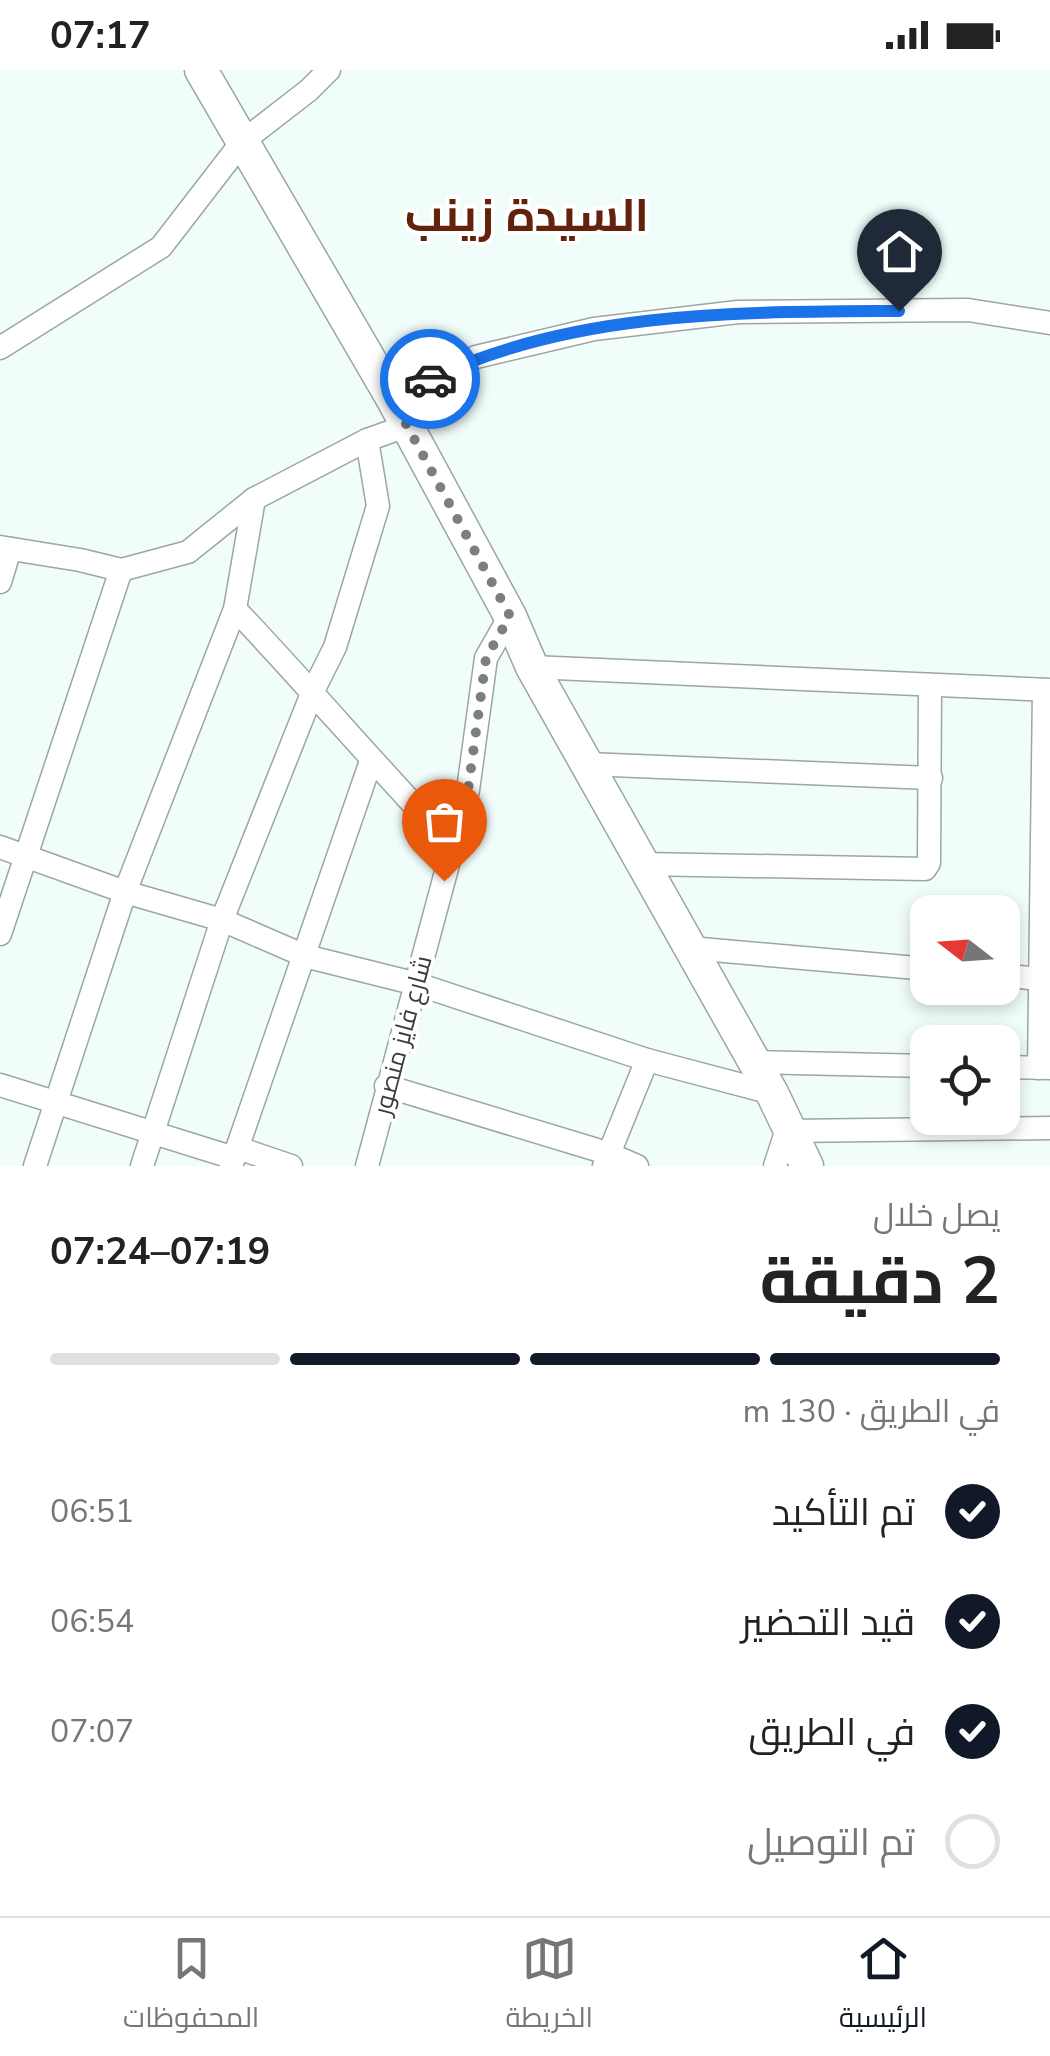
<!DOCTYPE html>
<html lang="ar">
<meta charset="utf-8">
<style>
body{margin:0;font-family:"Nunito Sans",Cairo,sans-serif;background:#f6f6f6;color:#222;direction:rtl;height:100vh;display:flex;flex-direction:column;font-size:38px;white-space:nowrap}
*{box-sizing:border-box;margin:0}
p{font-size:32px;color:#767676}
.icon{flex:none;width:55px;height:55px;fill:none;stroke:currentColor;stroke-width:2;stroke-linecap:round;stroke-linejoin:round}
.map{position:relative;height:1096px;overflow:hidden;direction:ltr}
.details{display:flex;flex-direction:column;background:#fff;flex:1}
.details>*{flex:none}
.needle{width:65px;rotate:287deg}
.fabs{position:absolute;left:910px;top:825px;display:grid;gap:20px}
.fabs a{display:grid;place-items:center;width:110px;height:110px;border-radius:20px;background:#fff;box-shadow:0 5px 15px #0003;font-size:50px}
.pin{position:absolute;display:grid;place-items:center;width:85px;height:85px;color:#fff;margin:-102px -42px;border-radius:50% 50% 50% 0;rotate:-45deg;box-shadow:0 0 10px #0007}
.pin .icon{rotate:45deg}
.courier{position:absolute;display:grid;place-items:center;width:100px;height:100px;margin:-50px;border:8px solid #1a73e8;border-radius:50%;background:#fff;color:#222;box-shadow:0 2px 12px #0007}
.overview em{font-style:normal;font-weight:700}
.overview div{display:flex;flex-direction:column-reverse}
.overview{display:flex;align-items:center;justify-content:space-between;height:170px;padding:0 50px}
h1{font-size:65px;font-weight:700;line-height:75px}
.bar{display:grid;grid-template-columns:repeat(4,1fr);gap:15px 10px;align-content:center;height:120px;padding:0 50px}
.bar i{height:12px;border-radius:8px;background:#e0e0e0}
.bar .selected{background:#111827}
.bar p{grid-column:span 4}
ol{padding:0 50px;list-style:none}
li{display:flex;align-items:center;gap:30px;height:110px}
li p{margin-inline-start:auto}
li .icon{padding:10px;border-radius:50%;background:#111827;color:#fff;stroke-width:4}
li:last-child{color:#767676}
li i{width:55px;height:55px;border:5px solid #e0e0e0;border-radius:50%}
.status{display:flex;justify-content:space-between;align-items:center;height:70px;padding:0 50px;background:#fff;direction:ltr}
.status svg{height:28px;fill:currentColor}
.menu{display:flex;justify-content:space-around;align-items:center;height:140px;border-top:2px solid #e0e0e0;background:#fff;font-size:28px;color:#767676}
.menu a{display:grid;justify-items:center;gap:5px}
.menu .selected{color:#111827}
.map>svg:first-child{display:block}
.lines{fill:none;stroke-linecap:round;stroke-linejoin:round}
.street-casing{stroke:#9ba6a5;stroke-width:25}
.secondary-casing{stroke:#9ba6a5;stroke-width:35}
.street{stroke:#fff;stroke-width:22}
.secondary{stroke:#fff;stroke-width:32}
.done{stroke:#79807f;stroke-width:10;stroke-dasharray:0 18}
.route{stroke:#1a73e8;stroke-width:12}
.labels{text-anchor:middle;stroke-width:8;stroke-linejoin:round;paint-order:stroke}
.street-label{font-size:25px;fill:#383c3c;stroke:#fff}
.town-label{font-size:45px;font-weight:bold;fill:#63220b;stroke:#fff}
</style>
<div class="status"><b>07:17</b><svg viewBox="0 0 49 12"><path d="M0 12V9h3v3zM5 12V6h3v6zM10 12V3h3v9zM15 12V0h3v12zM26 1h20v11H26zM47 4h2v5h-2z"/></svg></div>
<div class="map">
<svg width="1050" height="1096" viewBox="0 0 1050 1096">
<rect width="100%" height="100%" fill="#f1fdfb"/>
<g class="lines">
<defs>
<g id="street">
<path d="M0,278L161,177L242,72L309,20L329,0"/>
<path d="M392,328L476,287L594,259L738,242L968,240L1050,253"/>
<path d="M0,477L80,490L121,500L188,482L254,429L367,370L406,356"/>
<path d="M0,512L10,479"/>
<path d="M235,539C309,617 379,699 453,777"/>
<path d="M532,597L1050,620"/>
<path d="M587,694L931,708"/>
<path d="M0,777L125,822L222,850L305,886L417,914L647,990L772,1023"/>
<path d="M643,794L925,799L929,793L930,615"/>
<path d="M0,864L121,500"/>
<path d="M690,878L928,899"/>
<path d="M1002,905L1038,909"/>
<path d="M754,992L928,996"/>
<path d="M1002,997L1050,998"/>
<path d="M1039,998L1044,620"/>
<path d="M0,1015L234,1088"/>
<path d="M386,1016L607,1083L637,1096"/>
<path d="M788,1061L1050,1058"/>
<path d="M238,1078L291,1096"/>
<path d="M35,1096L125,822L235,539L254,429"/>
<path d="M142,1096L222,850L313,621L335,577L378,436L367,370"/>
<path d="M231,1096L371,691"/>
<path d="M367,1096L468,720L486,588L510,546"/>
<path d="M604,1096L647,990"/>
<path d="M775,1096L787,1059"/>
</g>
<path id="secondary" d="M201,0L392,328L510,546L532,597L772,1023L807,1096"/>
</defs>
<use href="#street" class="street-casing"/>
<use href="#secondary" class="secondary-casing"/>
<use href="#street" class="street"/>
<use href="#secondary" class="secondary"/>
</g>
<g class="lines">
<path class="done" d="M430,309L392,328L510,546L486,588L468,720L444,811"/>
<path class="route" d="M430,309C575,240 742,242 899,241"/>
</g>
<g class="labels">
<g class="street-label">
<text transform="translate(402 965) rotate(-75)" y="9">شارع فايز منصور</text>
</g>
<g class="town-label">
<text x="527" y="161">السيدة زينب</text>
</g>
</g>
</svg>
<div class="fabs">
<a><svg class="needle" viewBox="-14 -14 28 28"><path d="M0-13l5 13h-10z" fill="#e53935"/><path d="M0 13l5-13h-10z" fill="#767676"/></svg></a>
<a><svg class="icon" aria-label="locate" viewBox="0 0 24 24"><circle cx="12" cy="12" r="6"/><path d="M12 2v4M12 18v4M2 12h4M18 12h4"/></svg></a>
</div>
<div class="pin" style="left:444px;top:811px;background:#ea580c"><svg class="icon" aria-label="bag" viewBox="0 0 24 24"><path d="M5 8h14l-1 12H6zM9 8a3 3 0 0 1 6 0"/></svg></div>
<div class="pin" style="left:899px;top:241px;background:#1f2937"><svg class="icon" aria-label="home" viewBox="0 0 24 24"><path d="M3 11l9-7 9 7M6 9v11h12V9"/></svg></div>
<div class="courier" style="left:430px;top:309px"><svg class="icon" aria-label="car" viewBox="0 0 24 24"><path d="M5 17H2v-5l4-1 3-4h7l3 4 3 1v5h-3M9 17h6M6 11h13"/><circle cx="7" cy="17" r="2"/><circle cx="17" cy="17" r="2"/></svg></div>
</div>
<section class="details">
<div class="overview"><div><h1>2 دقيقة</h1><p>يصل خلال</p></div><em>07:19–07:24</em></div>
<div class="bar"><i class="selected"></i><i class="selected"></i><i class="selected"></i><i></i><p>في الطريق · 130 m</p></div>
<ol>
<li><svg class="icon" aria-label="check" viewBox="0 0 24 24"><path d="M5 12l5 5 9-10"/></svg>تم التأكيد<p>06:51</p></li>
<li><svg class="icon" aria-label="check" viewBox="0 0 24 24"><path d="M5 12l5 5 9-10"/></svg>قيد التحضير<p>06:54</p></li>
<li><svg class="icon" aria-label="check" viewBox="0 0 24 24"><path d="M5 12l5 5 9-10"/></svg>في الطريق<p>07:07</p></li>
<li><i></i>تم التوصيل</li>
</ol>
</section>
<nav class="menu">
<a class="selected"><svg class="icon" aria-label="home" viewBox="0 0 24 24"><path d="M3 11l9-7 9 7M6 9v11h12V9"/></svg>الرئيسية</a>
<a><svg class="icon" aria-label="map" viewBox="0 0 24 24"><path d="M3 6l6-2 6 2 6-2v14l-6 2-6-2-6 2zM9 4v14M15 6v14"/></svg>الخريطة</a>
<a><svg class="icon" aria-label="saved" viewBox="0 0 24 24"><path d="M7 4h10v16l-5-4-5 4z"/></svg>المحفوظات</a>
</nav>
